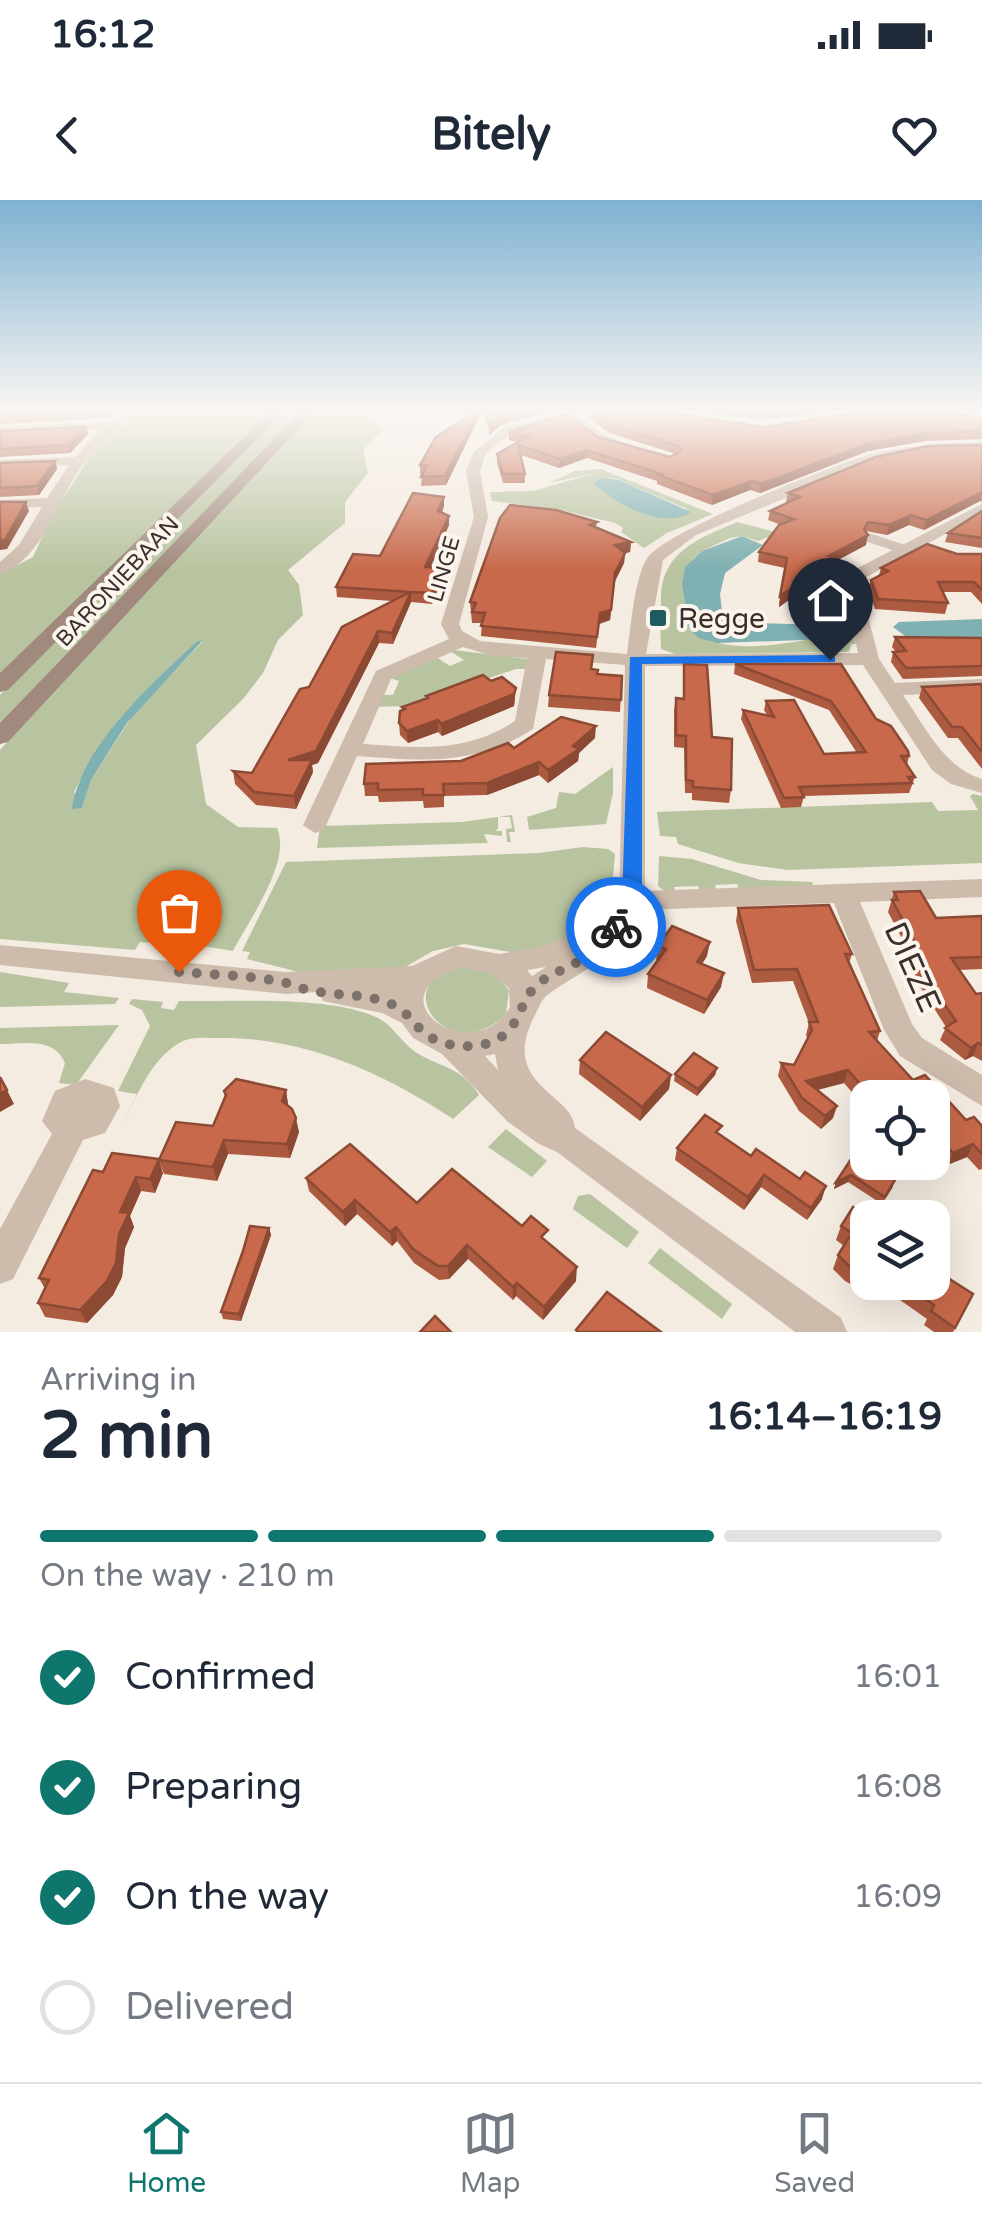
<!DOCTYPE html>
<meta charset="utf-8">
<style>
body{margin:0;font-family:"Varela Round",sans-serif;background:#f2f2f3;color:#1f2937;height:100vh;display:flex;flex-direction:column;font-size:38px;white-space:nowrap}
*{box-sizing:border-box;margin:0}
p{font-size:32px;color:#747a83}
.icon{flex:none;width:55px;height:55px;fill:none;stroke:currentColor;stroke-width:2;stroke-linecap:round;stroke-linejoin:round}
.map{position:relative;height:1132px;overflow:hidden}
.panel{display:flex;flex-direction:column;background:#fff;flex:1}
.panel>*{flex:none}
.controls{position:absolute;left:850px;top:880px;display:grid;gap:20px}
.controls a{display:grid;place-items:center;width:100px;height:100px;border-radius:20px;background:#fff;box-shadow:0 10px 40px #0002;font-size:50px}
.pin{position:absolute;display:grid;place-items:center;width:85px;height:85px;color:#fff;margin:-102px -42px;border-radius:50% 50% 50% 0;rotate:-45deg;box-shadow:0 0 10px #0007}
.pin .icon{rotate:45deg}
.courier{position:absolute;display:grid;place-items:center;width:100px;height:100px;margin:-50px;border:8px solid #1a73e8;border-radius:50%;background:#fff;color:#222;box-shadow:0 2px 12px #0007}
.summary em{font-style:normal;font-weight:800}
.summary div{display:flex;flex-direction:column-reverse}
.summary{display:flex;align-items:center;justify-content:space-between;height:170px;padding:0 40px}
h1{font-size:65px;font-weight:800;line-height:75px}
.bar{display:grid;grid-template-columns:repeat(4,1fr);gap:15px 10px;align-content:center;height:120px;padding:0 40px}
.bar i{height:12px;border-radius:8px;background:#e0e1e3}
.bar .on{background:#0f766e}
.bar p{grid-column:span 4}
ol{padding:0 40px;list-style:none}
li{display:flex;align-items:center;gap:30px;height:110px}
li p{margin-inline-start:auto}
li .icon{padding:10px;border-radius:50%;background:#0f766e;color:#fff;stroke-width:4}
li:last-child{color:#747a83}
li i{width:55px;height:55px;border:5px solid #e0e1e3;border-radius:50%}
.status{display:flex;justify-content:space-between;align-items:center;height:70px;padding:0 50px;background:#fff;direction:ltr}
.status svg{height:28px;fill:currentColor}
header{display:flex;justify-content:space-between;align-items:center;height:130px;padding:0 40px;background:#fff;font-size:45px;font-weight:800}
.menu{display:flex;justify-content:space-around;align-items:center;height:140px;border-top:2px solid #e0e1e3;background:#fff;font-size:28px;color:#747a83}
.menu a{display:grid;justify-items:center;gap:5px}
.menu .on{color:#0f766e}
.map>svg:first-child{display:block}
.green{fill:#b8c4a0;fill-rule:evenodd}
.water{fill:#7fb0b2}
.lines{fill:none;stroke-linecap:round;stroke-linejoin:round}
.lane{stroke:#cdbbac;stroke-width:9}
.street{fill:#cdbbac;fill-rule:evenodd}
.secondary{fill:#a18a7d;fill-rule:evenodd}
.wall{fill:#ac5a40}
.shaded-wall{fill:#8c4a34}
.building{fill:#c8694b;stroke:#8c4a34;stroke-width:2.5}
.route{fill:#1a73e8}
.done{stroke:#7c716b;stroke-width:10;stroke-dasharray:0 18}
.poi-dot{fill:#1f5a5e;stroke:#fbf5ee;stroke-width:4}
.labels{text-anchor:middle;stroke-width:8;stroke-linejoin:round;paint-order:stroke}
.far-street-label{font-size:22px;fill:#3b302b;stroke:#fbf5ee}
.poi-label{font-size:28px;fill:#3b302b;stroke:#fbf5ee;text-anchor:start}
.near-street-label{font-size:32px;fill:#3b302b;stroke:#fbf5ee}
</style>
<div class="status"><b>16:12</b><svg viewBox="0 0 49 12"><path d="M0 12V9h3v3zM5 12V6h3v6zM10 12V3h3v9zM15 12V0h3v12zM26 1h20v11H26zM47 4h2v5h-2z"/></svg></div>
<header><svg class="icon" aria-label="back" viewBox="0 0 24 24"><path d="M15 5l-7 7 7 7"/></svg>Bitely<svg class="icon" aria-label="heart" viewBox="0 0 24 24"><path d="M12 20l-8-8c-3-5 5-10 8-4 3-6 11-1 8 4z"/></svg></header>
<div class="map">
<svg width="982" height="1132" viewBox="0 0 982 1132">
<rect width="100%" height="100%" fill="#f4ebe1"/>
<g class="green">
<path d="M134,212H271L0,474V374L33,357L51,317L89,258Z"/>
<path d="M283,212H302L0,525V495Z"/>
<path d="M314,212H366L383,230L363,250L368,273L345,302V323L288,370L299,385L303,415L278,440L263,473L243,499L196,545L206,604L238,627L277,628C292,661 249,720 233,751L166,740L164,744L140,742L135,750L0,739V550ZM203,441L133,515L91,580L82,608L74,592C102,533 149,487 196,442Z"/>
<path d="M601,269L713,314L667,333L644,348L621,332L623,328L615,323L557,309L492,301L490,292L533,291L596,273L549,283L575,271ZM608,278L617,279L687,309L663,318L619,301L593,283Z"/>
<path d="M737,322L779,333L758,341L742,336L730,338L702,351L692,360L682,386L689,429C725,459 792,442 834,435L833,430L838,431L830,424L847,416L856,444H851L849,452L675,454L661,449L660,419L664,418C660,413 661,407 661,397C662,351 700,338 737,322Z"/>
<path d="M453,450L528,459L525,469H516L406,506L372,507L380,495H393L399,481L387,477L436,457L450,466L464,460L450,451Z"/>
<path d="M613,567V593L606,624L529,630L527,617L556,608L559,592L575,594Z"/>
<path d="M973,594L982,596V663L788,670L738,663L678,644L676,637L660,636L657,612L932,602L938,611L978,610L970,596Z"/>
<path d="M512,615L515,632H509L511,642H507L506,629L512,628L510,617H498V629L495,631H502V636L484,634L488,643L317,648L320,626L462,622Z"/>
<path d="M583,647L608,649L615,654L612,688L606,706L595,722L580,735L522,754L464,744L433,751L400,770L303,773L247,759L250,752L242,751L286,662L539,653Z"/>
<path d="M659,656L692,659L761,680L812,682L814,689L740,692L737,684L715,685L717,692L700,693L698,686L674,687L676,694H668L658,686Z"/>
<path d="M464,766L492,771L509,790L506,814C449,872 382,779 464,766Z"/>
<path d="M0,772L69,783L64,792L119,798L115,804L0,807Z"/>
<path d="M132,799L163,802L161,808L174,810L179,801C232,802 331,795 378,818C394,826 402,844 417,853C442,868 463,868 479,895L453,919C384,873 303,836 218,838C206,838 192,836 181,842C149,860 137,897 121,928L137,894L118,891L150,826L142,810L129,804Z"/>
<path d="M119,825L76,885L59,883L65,863C54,836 24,844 0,844V828Z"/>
<path d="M506,929L547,961L532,977L488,947Z"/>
<path d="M590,994L639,1032L627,1048L573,1009L578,996Z"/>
<path d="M660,1048L732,1104L722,1119L648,1063Z"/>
</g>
<g class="water">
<path d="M602,278L619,280L691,312C663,331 616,304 593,283Z"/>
<path d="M742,336L763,345L725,373L720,394L722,411L749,423L827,425L833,430L832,439L717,443L699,438L689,429L682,386L685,367L702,351Z"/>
<path d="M982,419V438H908L893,427L899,422Z"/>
<path d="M203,440L127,523L91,580L82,608L72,609C80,547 152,484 196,442Z"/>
</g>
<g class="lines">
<path class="lane" d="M870,338L903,349"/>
<g class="street">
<path d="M121,212H134C115,231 96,247 80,269C56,302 42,360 0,374V362L19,345L42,307L0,308V300L47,298L69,265L0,268V260L75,257L100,230L0,235V227L108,222Z"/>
<path d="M562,212H595L581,216L601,233L634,247L628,251L593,239L568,218L510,235L486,253L480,271L488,317L459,424L462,431L480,441L627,454C631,428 634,377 648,357C667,331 832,265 869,255C907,245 943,243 982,242V250L925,251L873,262L696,335L663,360L646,454L858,453L842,379L844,375L982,304V314L859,381L879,459L895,483L982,479V491L903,495C925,526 943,567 982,579V593L951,584L932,570L863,465L645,466V691L982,679V697L860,702L912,824L922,838L982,875V906L900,856L884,830L834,703L640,710C613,761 595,762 550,793C540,800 540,806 534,817C499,886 573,893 575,928L841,1118L847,1132H795L557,952L539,944L508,922L442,854L413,838L402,823L382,813L323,801L319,792L286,794L0,765V745L286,772L412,766L456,746L499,754L546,746L587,728L598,733L619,700L625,465L546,459L533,529C477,566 421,561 357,556L324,630L315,633L303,625L376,471L449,439L441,424L474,317L466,271L474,252L502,229ZM463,447L493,456L527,458L515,521C466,553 419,548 363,544L391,479ZM459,767L489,773L509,788L510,807C479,862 397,816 432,782C439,775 451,771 459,767ZM546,767L532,776L527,770ZM495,854L498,870L485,856Z"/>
<path d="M798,212H813L827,220L817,223Z"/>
<path d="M959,212H982V215L959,218Z"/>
<path d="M85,879L114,888L120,906L105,933L83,940L13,1079L0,1084V1029L52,934L42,921L55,891Z"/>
</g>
<g class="secondary">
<path d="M270,212H284L8,490L0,492V473Z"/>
<path d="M300,212H314L8,542L0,544V523Z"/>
</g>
</g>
<g class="wall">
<path d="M0,212H115L106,218L0,224Z"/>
<path d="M475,212H479V217L446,285L421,286L422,275L420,274V265Z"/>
<path d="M590,212H666L764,227L982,219V239L925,241L868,251L760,293L750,290L712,305L657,284V281L587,258L559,268L521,255L525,274V283H503L497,263V254L518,242L509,240V232L598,237L670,257L676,254L609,233L589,218Z"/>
<path d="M690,212H837L764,219Z"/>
<path d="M86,227L88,234L70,253L0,257V231Z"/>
<path d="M982,245V302L980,301L924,330L909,325L887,335L866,331V345L836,361L834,368L779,407L785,368L758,362L759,352L781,325L768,320L770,311L788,302H786L788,293Z"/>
<path d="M55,261L57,269L39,295L0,297V263Z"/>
<path d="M444,306L442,313L449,325L430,368L442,379L432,404L411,402L393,444L379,443L318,563L312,565L313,572L296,609L256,605L235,584L233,571L252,573L309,487L392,401L337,397L336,387Z"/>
<path d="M982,311V348L945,342L948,333Z"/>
<path d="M597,322L596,327L631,342L630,352L625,353L624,363L614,383L610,420L599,424L596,448L481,436L482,423H472L470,402Z"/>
<path d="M957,354H982V404L971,392H943L948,403L945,414L875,409L868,390L871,380L879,375L881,368Z"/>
<path d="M895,437L982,438V476L903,479L891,462L893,452H896L892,447Z"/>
<path d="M684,464L731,590L729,603L692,600V593H685L684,548L674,547V510L676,498L683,499Z"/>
<path d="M735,464L876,519L909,556L907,565L915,577L909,593L804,596L801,607L781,608L741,519L743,510L767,515L764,510L766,501L824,554L857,553L829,510L734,474Z"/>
<path d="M592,469L597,474L622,476L620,512L548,507L549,495Z"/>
<path d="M982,484V569L958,538H948L919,498L922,487Z"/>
<path d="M426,496L515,499L514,506L442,536L438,532L408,543L400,535L399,523L402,507L426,499Z"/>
<path d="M595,538L579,553L578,561L548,583L539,575L487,595L444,596V607L424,608L423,601L379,602L378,596H365L364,584L514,548Z"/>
<path d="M894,692L936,718L982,716V769L959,770L976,794L982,793V861L973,856L965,860L940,840L946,827L914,777L917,767L888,712Z"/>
<path d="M738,708L852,754L849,763L880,831L877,841L913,880L966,920L982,926V969L979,970L967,957L947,965L932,949V898H868L862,894L856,897L844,883L818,890L833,918L821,929L799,911L778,876L781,863L794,865L808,839L806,835L809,823L793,781L752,783L736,721Z"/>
<path d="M658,746L707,756L702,764L721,787L704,814L647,788L648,774L658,760H656Z"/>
<path d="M580,860L671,875L669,889L640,921L579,874Z"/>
<path d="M717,868L715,875L697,896L674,881L675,874Z"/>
<path d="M286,890L288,906L299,932L290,958L228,954L217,981L164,974L159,960L213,926L225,898L224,891Z"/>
<path d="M720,935L751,956L822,999L807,1020L761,987L744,1010L675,960L677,948Z"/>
<path d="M857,950L889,964L878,969L893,987L882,1004L848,982L834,989L836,982Z"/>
<path d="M103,972L163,973L155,993L141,991L130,1016L134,1027L125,1048L122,1077L113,1095L87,1123L45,1117L38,1103L45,1089L39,1078Z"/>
<path d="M306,978L522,1026L547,1042L576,1081L543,1120L516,1096L513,1100L468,1059L449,1079L439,1080L414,1063L397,1041L392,1046L357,1014L345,1026L309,991Z"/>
<path d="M868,1018V1082L945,1084L973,1094L953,1132H934L924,1125L927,1119L883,1088L877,1099L845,1081L833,1069L838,1055L844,1046L836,1040L841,1026Z"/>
<path d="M269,1028L271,1035L241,1121L223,1119L221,1112Z"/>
</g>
<g class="shaded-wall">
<path d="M104,212H115L106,218Z"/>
<path d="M478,212H479V217L446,285L445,276Z"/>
<path d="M522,212H549L501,225L489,235V226L501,217Z"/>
<path d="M765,212H837L764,219Z"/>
<path d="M86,227L88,234L70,253L68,245Z"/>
<path d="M927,233L925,241L868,251L760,293L761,284L870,243Z"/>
<path d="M587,250V258L559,268L560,259Z"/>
<path d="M55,261L57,269L39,295L37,286Z"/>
<path d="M752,281L750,290L712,305L713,295Z"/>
<path d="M982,292L980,301L924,330L926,320Z"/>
<path d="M444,297V306L438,321V311Z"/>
<path d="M26,302L29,311L7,349L0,350V340Z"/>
<path d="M911,315L909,325L887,335L889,325Z"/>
<path d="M449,316V325L426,378L425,367Z"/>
<path d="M868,335L866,345L836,361L834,368L779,407L780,396L829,356Z"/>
<path d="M631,342L630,352L625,353L624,363L614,383L610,420L599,424L596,448L600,413L615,345Z"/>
<path d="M442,368V379L432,404V393Z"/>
<path d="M411,392V402L393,444L392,433Z"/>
<path d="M378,431L379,443L318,563L312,565L313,572L296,609L288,560Z"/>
<path d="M516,488L514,506L442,536L441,524Z"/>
<path d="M438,520V532L408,543L407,531Z"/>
<path d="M596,526L595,538L579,553L578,561L548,583V570Z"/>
<path d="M539,562V575L487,595V583Z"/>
<path d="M710,742L707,756L694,776L697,762Z"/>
<path d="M724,773L721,787L704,814L707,800Z"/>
<path d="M978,843L973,856L965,860L971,848Z"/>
<path d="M717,868L715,875L697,896L698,889Z"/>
<path d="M848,870L844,883L803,893L806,881Z"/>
<path d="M671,875L669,889L640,921L642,907Z"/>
<path d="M866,881L862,894L856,897L860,884Z"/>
<path d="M7,890L14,904L0,912V894Z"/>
<path d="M286,890L288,904L284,915L282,901Z"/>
<path d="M837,906L833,918L821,929L825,916Z"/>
<path d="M296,918L299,932L290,958L287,944Z"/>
<path d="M224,940L228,954L217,981L213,967Z"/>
<path d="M973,944L967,957L947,965L953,953Z"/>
<path d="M159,959L163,973L155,993L150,979Z"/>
<path d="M881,962H890L889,964L870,973L873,966Z"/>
<path d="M764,975L761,987L744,1010L748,997Z"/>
<path d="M851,975L848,982L834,989L836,982Z"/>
<path d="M136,977L141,991L130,1016L134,1027L125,1048L122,1077L113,1095L87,1123L80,1110L120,1012Z"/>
<path d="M826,986L822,999L807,1020L811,1008Z"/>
<path d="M355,1000L357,1014L345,1026L343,1012Z"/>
<path d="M396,1027L397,1041L392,1046L390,1032Z"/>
<path d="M269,1028L271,1035L241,1121L239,1114Z"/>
<path d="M467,1045L468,1059L449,1079L448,1066Z"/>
<path d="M577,1067L576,1081L543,1120L544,1107Z"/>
<path d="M517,1083L516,1096L513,1100V1087Z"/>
</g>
<g class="building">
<path d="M0,212H88L0,216Z"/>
<path d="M475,212H478L445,276L421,277L427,266L420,265L436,237Z"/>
<path d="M485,212H522L501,217L489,226Z"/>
<path d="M592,212H666L764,227L863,212H950L982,219V231L927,233L870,243L761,284L752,281L713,295L658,275L662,274L587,250L560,259L518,245L525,274H503L497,254L529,236L509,232L567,214L598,237L670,257L682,250L679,246L609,224Z"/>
<path d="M86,227L68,245L0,249V231Z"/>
<path d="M982,245V292L926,320L911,315L889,325L868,322L864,329L868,335L829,356L836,358L780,396L787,358L759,352L779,325L794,319L770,311L800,297L788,293L876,257L928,246Z"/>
<path d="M55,261L37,286L0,288V263Z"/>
<path d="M413,293L444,297L438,311L449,316L425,367L442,368L432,393L411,392L392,433L378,431L316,551L288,560H312L294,596L254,592L233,571L252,573L300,489L309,487L342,427L410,392L336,387L353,354L380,356Z"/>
<path d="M0,302H26L5,340H0Z"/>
<path d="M510,305L556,310L597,322L590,325L631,342L615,345L625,353L615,373L611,410L600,413L597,437L481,426L485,413L472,412L476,403L470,402L500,318Z"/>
<path d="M982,311V338L948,333Z"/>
<path d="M927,344L957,354H982V390L974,382H938L948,403L878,399L871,380L888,371L881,368Z"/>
<path d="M895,437L982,438V466L906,468L893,452L906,451Z"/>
<path d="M556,452L593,455L591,469L598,470L597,474L622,476L621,500L549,495Z"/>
<path d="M684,464L707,465L712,537L732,539L731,590L693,587V581L686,580V536L676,535V498L684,499Z"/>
<path d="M735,464H841L876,519L891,526L908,551L909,556H901L915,577H908L912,583L799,587L804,597L784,598L743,510L774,517L766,501L794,500L824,554L866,552L831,501Z"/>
<path d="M483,475L491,481L502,477L516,488L514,494L441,524L438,520L407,531L399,523L400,511L405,509L402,507L428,498L426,496Z"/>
<path d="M982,484V552L962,527H952L922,487Z"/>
<path d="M561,517L596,526L573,546L579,549L548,570L539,562L487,583L443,584L444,595H423V589L378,590V583L364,584L366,564L461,561L508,543L514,548Z"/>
<path d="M920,691L936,718L982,716V757L951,758L976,794L982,793V845L978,843L971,848L945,828L956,821L918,765L927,764L892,700H898L894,692Z"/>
<path d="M829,705L852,754H845L880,831L869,832L913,880L925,875L966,920L974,917L982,926V954L973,944L953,953L936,934L932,935V898H887L866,881L860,884L848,870L806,881L837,906L825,916L802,898L781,863L794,865L812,830L809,822H818L797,769L754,770L738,708Z"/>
<path d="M672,726L710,742L697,762L724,773L707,800L648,774L666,749L658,746Z"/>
<path d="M606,832L671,875L642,907L580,860Z"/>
<path d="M694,853L717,868L698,889L675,874Z"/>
<path d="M0,877L7,890L0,894Z"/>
<path d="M236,879L286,890L282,901L292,909L296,918L287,944L224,940L213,967L159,960L176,922L213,926L226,895L224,891Z"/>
<path d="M705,915L722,926L716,932L751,956L756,949L800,979L805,972L826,986L811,1008L764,975L748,997L677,948Z"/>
<path d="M350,944L417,1003L452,969L522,1026L531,1016L548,1030L541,1037L577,1067L544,1107L517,1083L513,1087L467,1045L448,1066H438L413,1049L396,1027L390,1032L355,1000L343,1012L306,978Z"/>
<path d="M868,946V962H881L873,966L895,980L885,997L851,975L836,982L857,950Z"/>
<path d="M112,953L159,959L150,979L136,977L120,1012L129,1013L119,1034L116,1063L107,1081L80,1110L38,1103L49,1080L39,1078L93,970L103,972Z"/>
<path d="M853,1007L869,1018L868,1077L851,1068L838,1055L852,1033L841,1026Z"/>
<path d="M250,1026L269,1028L239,1114L221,1112L243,1051Z"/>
<path d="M932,1075L945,1084L948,1078L973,1094L955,1128L931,1111L934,1105L901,1082H932Z"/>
<path d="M607,1092L661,1132H578L576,1130Z"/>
<path d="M435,1116L451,1132H420Z"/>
</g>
<linearGradient id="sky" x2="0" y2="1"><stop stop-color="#7eb2d2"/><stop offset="0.57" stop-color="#faf6f2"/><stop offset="1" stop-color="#faf6f2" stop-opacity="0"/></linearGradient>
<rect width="982" height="370" fill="url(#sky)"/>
<path class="route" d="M830,455L835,457V462L642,464V701L623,732H609L606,727L622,701L630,457Z"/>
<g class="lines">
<path class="done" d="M179,772C214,775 252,775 286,783C294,784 301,789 308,790C335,796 365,793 391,804C405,810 410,819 420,829C437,847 469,850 492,842C524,829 517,797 543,780C565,766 607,754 616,727"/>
</g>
<rect class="poi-dot" x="648" y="408" width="20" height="20" rx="5"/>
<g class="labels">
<g class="far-street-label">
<text transform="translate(443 369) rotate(-74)" y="8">LINGE</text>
<text transform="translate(117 381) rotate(-47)" y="8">BARONIEBAAN</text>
</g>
<g class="poi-label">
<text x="678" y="428">Regge</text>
</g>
<g class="near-street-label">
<text transform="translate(913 767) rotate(66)" y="11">DIEZE</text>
</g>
</g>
</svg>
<div class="controls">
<a><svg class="icon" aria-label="locate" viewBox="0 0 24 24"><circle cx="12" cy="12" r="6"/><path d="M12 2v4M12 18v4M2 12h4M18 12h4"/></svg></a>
<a><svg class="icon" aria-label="layers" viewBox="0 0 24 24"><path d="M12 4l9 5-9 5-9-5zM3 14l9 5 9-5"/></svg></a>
</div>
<div class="pin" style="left:179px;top:772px;background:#ea580c"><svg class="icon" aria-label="bag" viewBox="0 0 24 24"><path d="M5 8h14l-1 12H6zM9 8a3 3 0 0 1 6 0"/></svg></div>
<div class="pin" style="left:830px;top:460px;background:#1f2937"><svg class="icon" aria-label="home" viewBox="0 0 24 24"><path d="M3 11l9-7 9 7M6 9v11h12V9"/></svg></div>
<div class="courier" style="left:616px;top:727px"><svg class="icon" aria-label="bike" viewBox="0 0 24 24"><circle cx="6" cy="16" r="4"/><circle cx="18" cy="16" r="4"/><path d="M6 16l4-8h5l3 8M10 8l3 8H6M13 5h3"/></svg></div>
</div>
<section class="panel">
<div class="summary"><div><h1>2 min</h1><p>Arriving in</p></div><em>16:14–16:19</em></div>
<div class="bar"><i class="on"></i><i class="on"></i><i class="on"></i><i></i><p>On the way · 210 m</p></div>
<ol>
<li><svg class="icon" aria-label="check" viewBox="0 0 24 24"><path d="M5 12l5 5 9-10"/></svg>Confirmed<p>16:01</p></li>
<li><svg class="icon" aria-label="check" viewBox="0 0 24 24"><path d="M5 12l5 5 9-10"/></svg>Preparing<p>16:08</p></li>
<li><svg class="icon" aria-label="check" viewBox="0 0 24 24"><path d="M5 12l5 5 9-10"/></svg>On the way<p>16:09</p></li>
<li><i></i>Delivered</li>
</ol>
</section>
<nav class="menu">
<a class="on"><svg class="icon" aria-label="home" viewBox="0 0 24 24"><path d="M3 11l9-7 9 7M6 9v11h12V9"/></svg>Home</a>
<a><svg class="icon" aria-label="map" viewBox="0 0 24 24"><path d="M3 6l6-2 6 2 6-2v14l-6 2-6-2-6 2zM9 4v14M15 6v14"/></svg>Map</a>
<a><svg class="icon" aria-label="saved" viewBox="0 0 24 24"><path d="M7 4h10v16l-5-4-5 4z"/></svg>Saved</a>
</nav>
